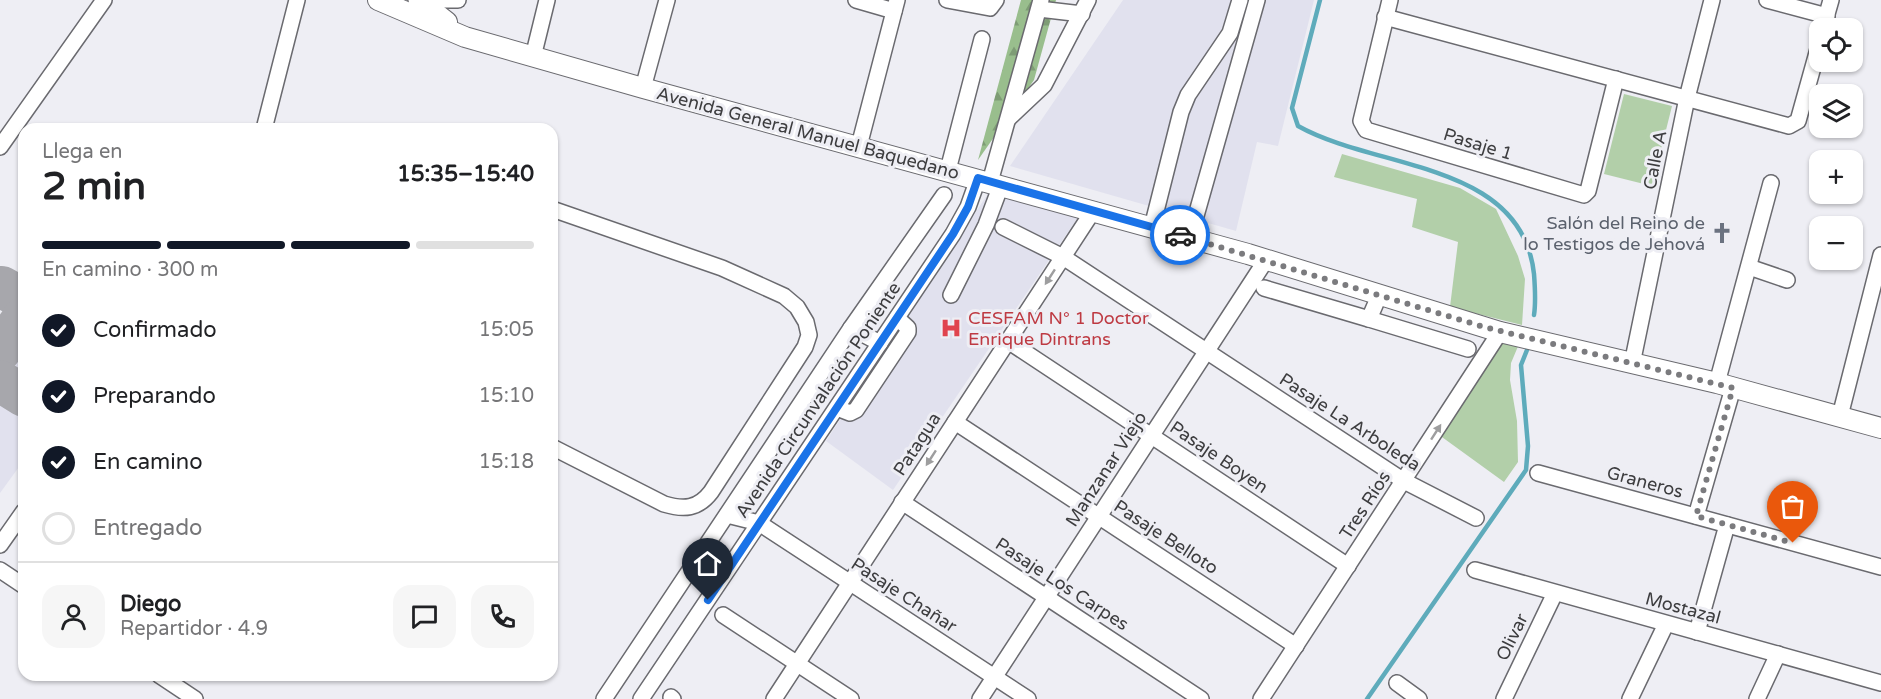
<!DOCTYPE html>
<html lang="es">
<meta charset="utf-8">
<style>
body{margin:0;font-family:"Varela Round",sans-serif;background:#f6f6f6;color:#202124;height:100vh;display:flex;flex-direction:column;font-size:22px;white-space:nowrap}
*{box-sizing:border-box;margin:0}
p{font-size:20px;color:#757577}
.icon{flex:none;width:33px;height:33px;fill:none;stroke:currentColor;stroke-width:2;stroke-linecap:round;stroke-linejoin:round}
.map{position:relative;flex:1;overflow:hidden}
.sheet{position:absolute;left:18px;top:123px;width:540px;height:558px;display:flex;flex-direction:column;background:#fff;border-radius:18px;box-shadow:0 2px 4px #0004}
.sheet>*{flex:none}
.fabs{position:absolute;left:1809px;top:18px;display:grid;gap:12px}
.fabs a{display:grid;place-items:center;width:54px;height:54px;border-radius:12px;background:#fff;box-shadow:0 2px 4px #0004;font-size:30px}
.pin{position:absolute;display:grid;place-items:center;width:51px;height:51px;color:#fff;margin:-62px -26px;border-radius:50% 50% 50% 0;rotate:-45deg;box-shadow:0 0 6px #0007}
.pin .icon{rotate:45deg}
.courier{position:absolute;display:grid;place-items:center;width:60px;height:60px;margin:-30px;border:4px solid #1a73e8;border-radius:50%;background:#fff;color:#222;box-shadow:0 2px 8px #0007}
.headline em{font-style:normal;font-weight:800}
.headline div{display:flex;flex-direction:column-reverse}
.headline{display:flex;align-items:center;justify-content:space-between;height:102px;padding:0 24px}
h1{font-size:39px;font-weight:800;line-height:45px}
.bar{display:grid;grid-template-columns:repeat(4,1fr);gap:9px 6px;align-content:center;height:72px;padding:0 24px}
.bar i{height:8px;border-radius:4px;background:#e0e0e0}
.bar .on{background:#111827}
.bar p{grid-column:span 4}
.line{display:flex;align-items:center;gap:15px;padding:0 24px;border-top:2px solid #e0e0e0}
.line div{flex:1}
.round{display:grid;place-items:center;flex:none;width:63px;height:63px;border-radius:18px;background:#f6f6f6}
ol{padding:0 24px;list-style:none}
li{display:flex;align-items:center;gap:18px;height:66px}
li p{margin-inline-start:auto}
li .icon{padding:6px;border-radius:50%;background:#111827;color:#fff;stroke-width:4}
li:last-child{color:#757577}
li i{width:33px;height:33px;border:3px solid #e0e0e0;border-radius:50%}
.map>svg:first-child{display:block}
.built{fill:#e1e1ee}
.green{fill:#b2cfa9}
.forest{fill:url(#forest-firs)}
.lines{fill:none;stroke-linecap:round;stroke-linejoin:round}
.stream{stroke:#5eabbb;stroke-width:4.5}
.taxiway{stroke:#a7a7ac;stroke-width:42}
.minor-casing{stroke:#6a6a6f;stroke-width:18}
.major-casing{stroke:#6a6a6f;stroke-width:22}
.minor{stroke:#fff;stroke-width:15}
.major{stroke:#fff;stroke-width:20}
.oneway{fill:#9e9e9f}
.done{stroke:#7b7b7e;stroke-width:6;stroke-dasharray:0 10.8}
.route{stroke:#1a73e8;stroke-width:8}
.labels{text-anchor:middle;stroke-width:6;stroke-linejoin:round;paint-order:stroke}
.street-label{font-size:18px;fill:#3d3d3f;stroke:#eeeef4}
.worship-label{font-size:18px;fill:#5b616d;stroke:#eeeef4;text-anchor:end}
.health-label{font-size:18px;fill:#be3a42;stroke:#eeeef4;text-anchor:start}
</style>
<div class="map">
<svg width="1881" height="699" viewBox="0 0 1881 699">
<defs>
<pattern id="forest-firs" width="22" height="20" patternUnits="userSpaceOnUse" patternTransform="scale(1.5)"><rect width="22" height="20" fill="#99be8d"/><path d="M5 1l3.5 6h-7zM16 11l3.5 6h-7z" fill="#7e9c75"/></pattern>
</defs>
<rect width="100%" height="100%" fill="#eeeef4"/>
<g class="built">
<path d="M1123,0H1314L1278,146L1257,142L1236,231L1010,166Z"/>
<path d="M989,192L1079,216L893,490L826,441Z"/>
<path d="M24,336V460L0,493V369Z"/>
</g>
<g class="green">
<path d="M1624,94L1672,106L1652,186L1604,174Z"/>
<path d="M1342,154L1460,188L1496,209L1518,256L1525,279L1522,325L1450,307L1458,242L1412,227L1417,199L1334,177Z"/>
<path d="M1498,338L1519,344L1511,363L1510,380L1517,421L1518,462L1504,482L1435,432Z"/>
</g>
<path class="forest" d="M1021,0H1056L1034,80L978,160Z"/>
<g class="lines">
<g class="stream">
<path d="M1320,0L1292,108L1298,126C1376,170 1522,161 1534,274C1535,287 1536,302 1534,315"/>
<path d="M1367,699L1526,470L1528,446L1521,365L1529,345"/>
</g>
<g class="taxiway">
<path d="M2,287L20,297L24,303"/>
<path d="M0,351L24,317"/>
<path d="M0,381L24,396"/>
</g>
<defs>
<g id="minor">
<path d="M416,0H458"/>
<path d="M856,0L894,11"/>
<path d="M947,0L990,8L996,0"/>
<path d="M1390,0L1361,121L1366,130L1584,195L1588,191L1616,79"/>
<path d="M1767,0L1827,16"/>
<path d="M1039,9L1082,14"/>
<path d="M1385,17L1789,126L1798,121L1820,42"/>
<path d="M1823,28L1831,0"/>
<path d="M533,57L547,0"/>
<path d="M643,88L667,0"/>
<path d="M1009,118L1044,85L1088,0"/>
<path d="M264,129L297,0"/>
<path d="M859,146L897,0"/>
<path d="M0,147L104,0"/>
<path d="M948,170L982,39"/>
<path d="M990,182L1041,0"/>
<path d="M552,209L722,268L784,296L797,307L806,322L809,335L805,347L711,492C698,509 684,510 664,504L552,447"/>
<path d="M1003,227L1063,257L1404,481L1476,518"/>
<path d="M1152,227L1181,112L1188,95L1230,33L1240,0"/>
<path d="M1190,237L1257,0"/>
<path d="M1749,267L1787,280"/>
<path d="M1264,288L1369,319"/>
<path d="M951,295L986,225L1001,185"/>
<path d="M1379,296L1369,319L1468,349"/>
<path d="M1008,341L1348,566"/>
<path d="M880,343L851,328L944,195"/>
<path d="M1632,364L1687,98L1712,0"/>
<path d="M1717,383L1771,183"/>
<path d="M837,408L850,413L856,410L908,332V328L897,318"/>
<path d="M1840,416L1881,255"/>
<path d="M955,422L1296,646"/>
<path d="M1538,473L1881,567"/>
<path d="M902,502L1201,699"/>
<path d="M727,515L759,523L1028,699"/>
<path d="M1696,516L1733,388"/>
<path d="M0,545L24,511"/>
<path d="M0,570L24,586"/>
<path d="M1475,570L1881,683"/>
<path d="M723,615L851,699"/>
<path d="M1697,632L1727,525"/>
<path d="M159,675L195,699"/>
<path d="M1397,683L1419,699"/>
<path d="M671,697L673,699"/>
<path d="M604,699L851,328"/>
<path d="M641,699L953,234L968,207L978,179"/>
<path d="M774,699L1093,211"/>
<path d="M980,699L1266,260"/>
<path d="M1261,699L1500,332"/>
<path d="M1504,699L1555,593"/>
<path d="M1630,699L1666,624"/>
<path d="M1757,699L1778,654"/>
</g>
<g id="major">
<path d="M378,0L465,37L643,88L1248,254L1500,332L1717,383L1881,428"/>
<path d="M419,0L447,22"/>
</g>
</defs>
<use href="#minor" class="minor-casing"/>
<use href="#major" class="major-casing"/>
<use href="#minor" class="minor"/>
<use href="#major" class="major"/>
</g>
<defs><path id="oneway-solid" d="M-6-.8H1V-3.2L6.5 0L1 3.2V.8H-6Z" transform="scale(1.5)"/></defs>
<g class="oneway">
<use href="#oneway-solid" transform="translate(1050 277) rotate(123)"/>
<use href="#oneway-solid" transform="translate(1436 432) rotate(-57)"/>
<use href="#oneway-solid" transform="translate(931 458) rotate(123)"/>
</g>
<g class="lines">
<path class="done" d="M1180,235L1484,327L1733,388L1696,516L1793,543"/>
<path class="route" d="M708,600L953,234L968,207L978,178L1180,235"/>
</g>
<defs>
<symbol id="church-bare" viewBox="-9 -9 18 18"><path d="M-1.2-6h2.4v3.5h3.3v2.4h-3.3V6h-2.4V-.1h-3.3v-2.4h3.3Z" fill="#6b7280" stroke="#eeeef4" stroke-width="2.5" paint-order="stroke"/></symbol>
<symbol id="hospital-bare" viewBox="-9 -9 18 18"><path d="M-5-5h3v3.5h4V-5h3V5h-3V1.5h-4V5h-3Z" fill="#e0444e" stroke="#eeeef4" stroke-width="2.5" paint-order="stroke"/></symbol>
</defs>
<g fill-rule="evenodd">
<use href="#church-bare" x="1707" y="218" width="30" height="30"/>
<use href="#hospital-bare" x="936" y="313" width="30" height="30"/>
</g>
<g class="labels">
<g class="street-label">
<text transform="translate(808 133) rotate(15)" y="6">Avenida General Manuel Baquedano</text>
<text transform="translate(1478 144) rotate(17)" y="6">Pasaje 1</text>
<text transform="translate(1655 160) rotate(-79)" y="6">Calle A</text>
<text transform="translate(818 400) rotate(-56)" y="6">Avenida Circunvalación Poniente</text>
<text transform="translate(1350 422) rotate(33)" y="6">Pasaje La Arboleda</text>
<text transform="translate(917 444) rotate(-57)" y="6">Patagua</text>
<text transform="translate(1219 457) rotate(34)" y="6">Pasaje Boyen</text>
<text transform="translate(1106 469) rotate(-57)" y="6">Manzanar Viejo</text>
<text transform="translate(1645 482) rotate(15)" y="6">Graneros</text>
<text transform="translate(1365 505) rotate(-57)" y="6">Tres Ríos</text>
<text transform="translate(1166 537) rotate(33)" y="6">Pasaje Belloto</text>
<text transform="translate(1062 584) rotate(33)" y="6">Pasaje Los Carpes</text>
<text transform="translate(904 595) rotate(33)" y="6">Pasaje Chañar</text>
<text transform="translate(1683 608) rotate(15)" y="6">Mostazal</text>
<text transform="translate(1512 637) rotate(-64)" y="6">Olivar</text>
</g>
<g class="worship-label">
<text x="1705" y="229">Salón del Reino de<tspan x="1705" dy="21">lo Testigos de Jehová</tspan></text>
</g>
<g class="health-label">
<text x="968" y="324">CESFAM N° 1 Doctor<tspan x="968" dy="21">Enrique Dintrans</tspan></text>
</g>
</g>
</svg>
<div class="fabs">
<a><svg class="icon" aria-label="locate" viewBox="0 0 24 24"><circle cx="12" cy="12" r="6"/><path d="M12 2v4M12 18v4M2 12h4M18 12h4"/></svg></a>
<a><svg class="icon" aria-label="layers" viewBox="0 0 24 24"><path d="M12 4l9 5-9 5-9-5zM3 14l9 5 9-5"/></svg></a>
<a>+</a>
<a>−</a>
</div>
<div class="pin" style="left:1793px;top:543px;background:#ea580c"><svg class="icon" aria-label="bag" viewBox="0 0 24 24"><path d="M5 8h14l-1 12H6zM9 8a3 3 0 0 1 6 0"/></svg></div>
<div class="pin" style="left:708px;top:600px;background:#1f2937"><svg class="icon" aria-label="home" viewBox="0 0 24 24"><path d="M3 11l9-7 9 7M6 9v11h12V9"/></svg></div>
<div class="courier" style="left:1180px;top:235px"><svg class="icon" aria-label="car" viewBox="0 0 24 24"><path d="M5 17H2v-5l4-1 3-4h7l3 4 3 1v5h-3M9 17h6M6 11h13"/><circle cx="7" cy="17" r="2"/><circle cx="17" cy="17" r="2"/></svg></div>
<section class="sheet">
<div class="headline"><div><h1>2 min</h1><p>Llega en</p></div><em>15:35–15:40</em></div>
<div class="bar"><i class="on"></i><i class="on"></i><i class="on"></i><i></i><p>En camino · 300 m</p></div>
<ol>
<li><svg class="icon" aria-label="check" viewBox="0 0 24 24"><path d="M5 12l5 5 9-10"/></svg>Confirmado<p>15:05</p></li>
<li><svg class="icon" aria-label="check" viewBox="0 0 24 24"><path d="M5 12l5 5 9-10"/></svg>Preparando<p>15:10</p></li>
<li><svg class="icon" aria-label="check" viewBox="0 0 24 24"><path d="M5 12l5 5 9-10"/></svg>En camino<p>15:18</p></li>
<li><i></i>Entregado</li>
</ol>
<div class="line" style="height:108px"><a class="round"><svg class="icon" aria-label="person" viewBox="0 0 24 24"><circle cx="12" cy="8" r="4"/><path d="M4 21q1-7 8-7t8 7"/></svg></a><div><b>Diego</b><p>Repartidor · 4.9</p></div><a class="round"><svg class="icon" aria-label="chat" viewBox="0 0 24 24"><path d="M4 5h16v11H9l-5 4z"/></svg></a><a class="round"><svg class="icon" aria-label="phone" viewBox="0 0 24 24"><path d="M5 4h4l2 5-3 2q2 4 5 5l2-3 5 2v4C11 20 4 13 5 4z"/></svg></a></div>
</section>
</div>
